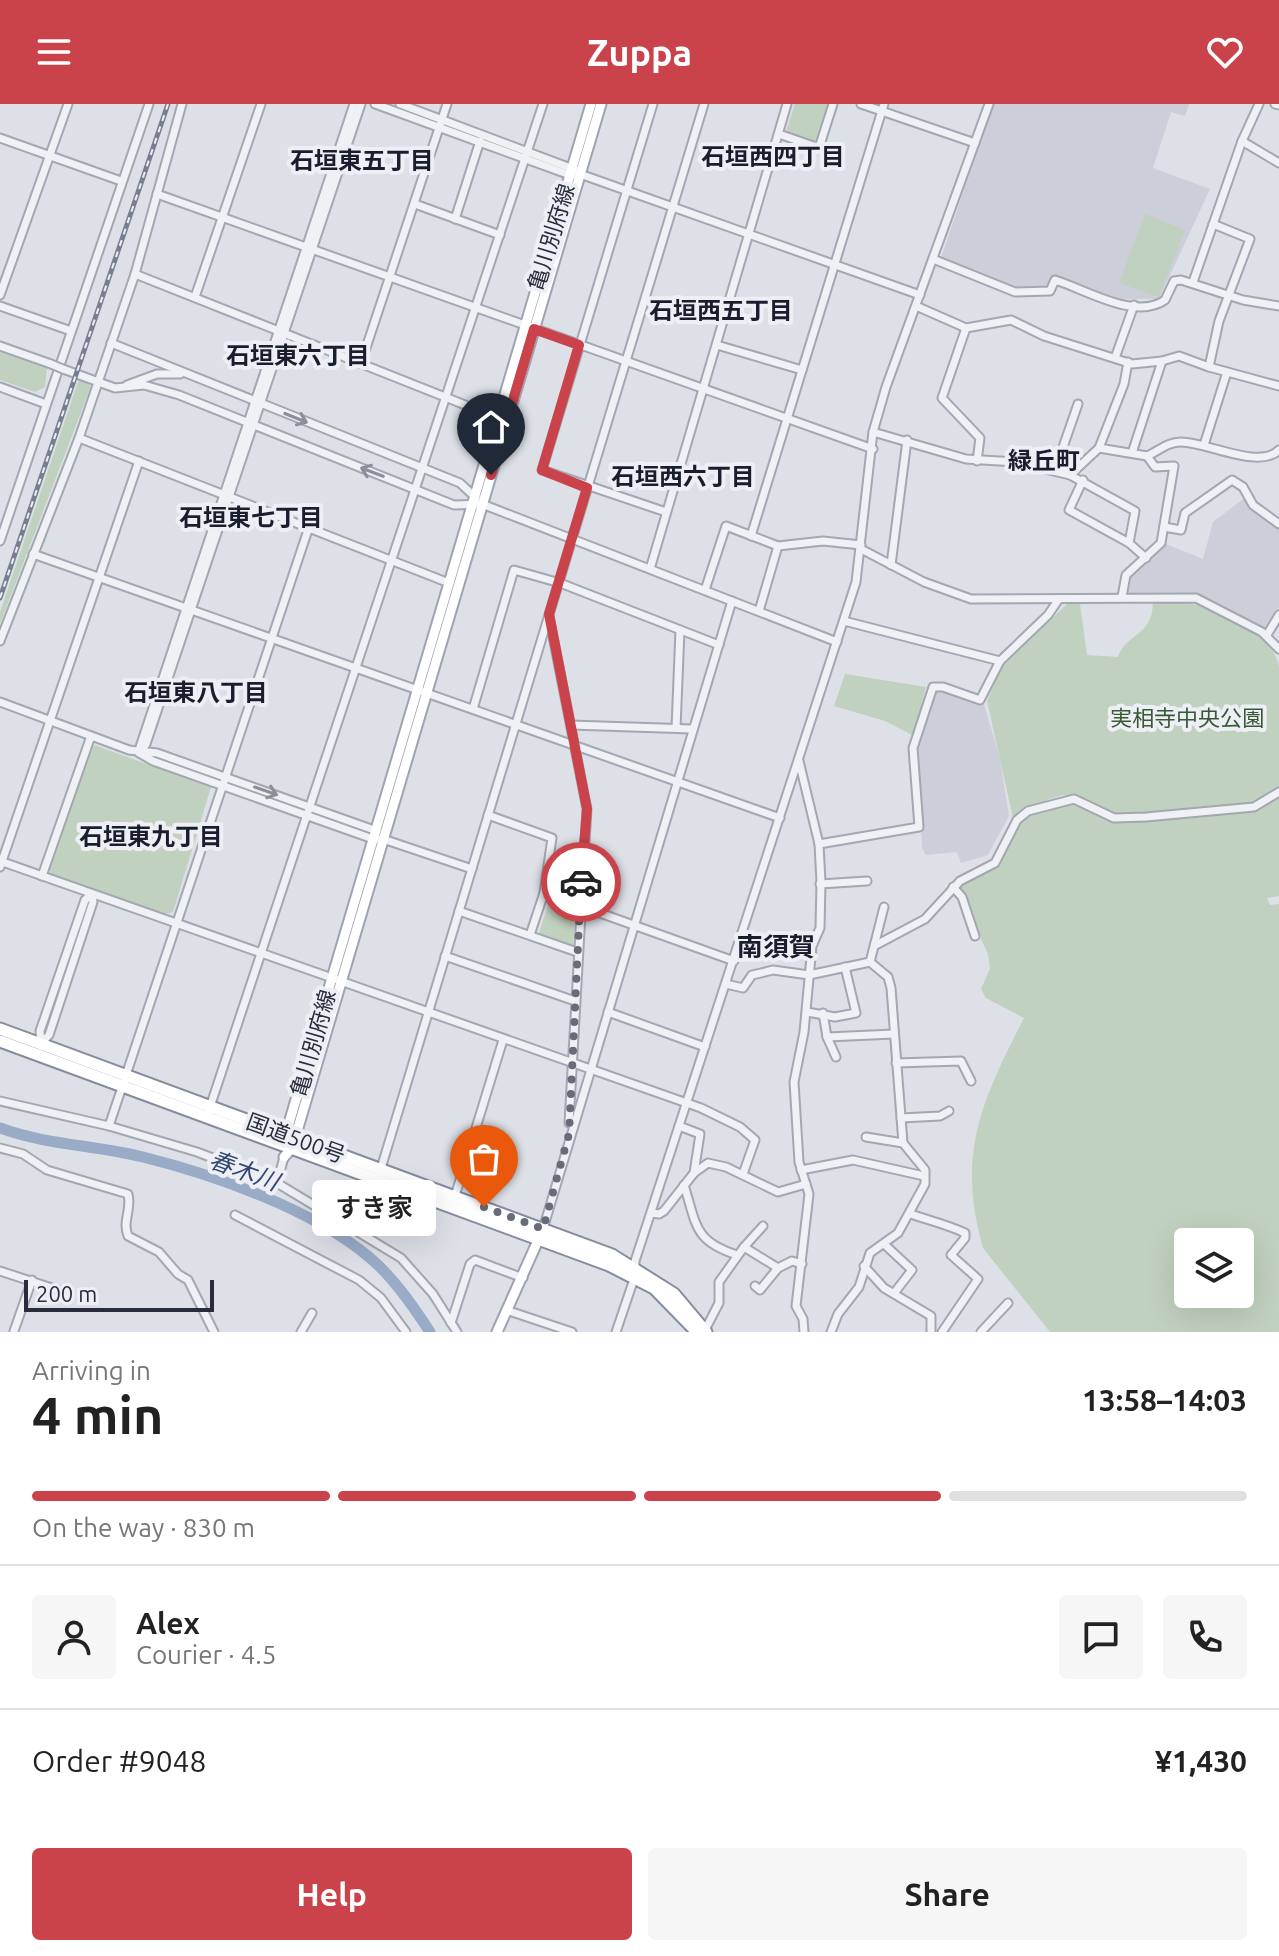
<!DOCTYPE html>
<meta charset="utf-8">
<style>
body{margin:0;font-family:Ubuntu,"Noto Sans JP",sans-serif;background:#f6f6f6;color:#222;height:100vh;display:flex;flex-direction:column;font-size:30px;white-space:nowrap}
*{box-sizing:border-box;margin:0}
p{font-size:26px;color:#767676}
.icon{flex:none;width:44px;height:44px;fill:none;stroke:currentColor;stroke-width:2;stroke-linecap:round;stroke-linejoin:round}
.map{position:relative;height:1228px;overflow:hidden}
.panel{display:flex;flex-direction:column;background:#fff;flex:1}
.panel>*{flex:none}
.controls{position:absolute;left:1174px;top:1124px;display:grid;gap:16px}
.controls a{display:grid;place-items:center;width:80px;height:80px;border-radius:8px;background:#fff;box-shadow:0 8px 32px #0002;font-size:40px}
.scale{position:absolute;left:24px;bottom:20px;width:190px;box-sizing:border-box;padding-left:8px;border:4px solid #272d3d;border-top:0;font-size:22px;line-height:28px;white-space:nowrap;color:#272d3d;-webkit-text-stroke:6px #edeff5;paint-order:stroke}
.pin{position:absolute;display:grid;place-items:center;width:68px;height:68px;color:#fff;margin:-82px -34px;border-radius:50% 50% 50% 0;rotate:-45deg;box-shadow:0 0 8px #0007}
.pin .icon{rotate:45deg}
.courier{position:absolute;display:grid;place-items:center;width:80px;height:80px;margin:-40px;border:6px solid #cb434a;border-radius:50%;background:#fff;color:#222;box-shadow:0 2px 10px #0007}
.bubble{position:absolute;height:56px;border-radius:8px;background:#fff;box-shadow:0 8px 32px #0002;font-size:26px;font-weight:600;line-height:56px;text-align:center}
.overview em{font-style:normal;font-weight:600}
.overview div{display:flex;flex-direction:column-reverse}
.overview{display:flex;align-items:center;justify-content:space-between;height:136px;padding:0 32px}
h1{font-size:52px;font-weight:600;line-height:60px}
.bar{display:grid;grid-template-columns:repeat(4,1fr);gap:12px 8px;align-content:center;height:96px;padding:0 32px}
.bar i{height:10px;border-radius:6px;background:#e0e0e0}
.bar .active{background:#cb434a}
.bar p{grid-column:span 4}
.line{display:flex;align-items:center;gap:20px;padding:0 32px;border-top:2px solid #e0e0e0}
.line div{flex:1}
.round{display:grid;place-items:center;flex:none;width:84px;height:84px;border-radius:8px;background:#f6f6f6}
.action{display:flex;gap:16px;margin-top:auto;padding:16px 32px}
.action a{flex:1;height:92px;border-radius:8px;background:#cb434a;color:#fff;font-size:32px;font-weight:600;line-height:92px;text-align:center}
.action a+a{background:#f6f6f6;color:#222}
header{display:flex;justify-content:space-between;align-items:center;height:104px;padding:0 32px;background:#cb434a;color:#fff;font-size:36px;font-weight:600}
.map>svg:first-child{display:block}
.built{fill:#cccfd9}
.green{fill:#c1d1bf;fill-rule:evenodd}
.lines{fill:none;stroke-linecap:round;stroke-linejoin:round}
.river{stroke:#99abc7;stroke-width:11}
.minor-casing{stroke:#a3a7b1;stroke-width:11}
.major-casing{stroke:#9da3b2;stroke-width:13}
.highway-casing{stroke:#858c9d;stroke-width:15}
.minor{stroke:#f0f1f5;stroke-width:7}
.major{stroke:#fff;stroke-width:9}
.highway{stroke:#fff;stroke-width:11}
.rail-casing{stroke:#777e90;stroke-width:5}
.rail{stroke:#edeff5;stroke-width:2;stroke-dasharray:6;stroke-linecap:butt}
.minor-bridge-casing{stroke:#a3a7b1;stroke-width:11;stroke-linecap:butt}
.minor-bridge{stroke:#f0f1f5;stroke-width:7}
.oneway{stroke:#8c8f99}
.done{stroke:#676c78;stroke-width:8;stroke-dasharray:0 14.4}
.route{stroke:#cb434a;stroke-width:10}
.labels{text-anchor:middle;stroke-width:8;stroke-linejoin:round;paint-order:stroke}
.street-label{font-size:22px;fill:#272d3d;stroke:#edeff5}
.park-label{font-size:22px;fill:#385935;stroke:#edeff5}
.neighbourhood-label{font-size:24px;font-weight:bold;fill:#191e2e;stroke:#edeff5}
.water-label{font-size:24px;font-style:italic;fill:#324870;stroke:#edeff5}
.quarter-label{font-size:26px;font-weight:bold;fill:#191e2e;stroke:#edeff5}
</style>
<header><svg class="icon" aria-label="menu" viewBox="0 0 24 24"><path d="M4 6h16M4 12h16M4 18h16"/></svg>Zuppa<svg class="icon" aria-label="heart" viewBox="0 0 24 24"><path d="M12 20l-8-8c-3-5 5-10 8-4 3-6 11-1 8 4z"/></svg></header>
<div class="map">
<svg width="1279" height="1228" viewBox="0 0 1279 1228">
<rect width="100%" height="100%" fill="#dde0e7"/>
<g class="built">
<path d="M993,0H1189L1185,12L1171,8L1153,64L1210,85L1159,195H1119L1055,174L1049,184L1014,185L941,154Z"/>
<path d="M1243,395L1279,423V505L1265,527L1199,491L1127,489L1126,475L1166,440L1203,455L1213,418Z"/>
<path d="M934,584L984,600L1000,655L1009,712L988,751L961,759L957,748L926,751L922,744L918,638Z"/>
</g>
<g class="green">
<path d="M795,0H831L818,40L785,30Z"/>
<path d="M1145,110L1185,126L1159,193L1119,179Z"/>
<path d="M0,246L47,263L45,283L35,288L0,276Z"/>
<path d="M79,275L91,282L0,520V508Z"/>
<path d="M1180,498C1215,501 1271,526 1279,562V685L1253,700L1122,712L1080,693L1062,691L1021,705L1013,714L987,597L1002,562L1067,500H1080L1087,551L1118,553C1126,529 1152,533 1153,499Z"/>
<path d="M845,570L926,583L914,632L885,617L834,602Z"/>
<path d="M94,641L211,683L173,808L166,810L51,769L48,764Z"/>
<path d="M1279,692V792L1267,794L1270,801L1279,800V1228H1050L983,1144C956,1050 982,996 1024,914L986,894L981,885L990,865L988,850L957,784L999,759L1024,714L1073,699L1109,716L1132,718L1251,707ZM1188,1138H1240V1190H1188Z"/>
<path d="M550,795L576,805L573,843L539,829Z"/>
</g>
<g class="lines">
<path class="river" d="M0,1024C46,1041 96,1041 143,1053C215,1071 312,1105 369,1153C393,1173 413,1202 430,1228"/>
<defs>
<g id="minor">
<path d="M375,0L570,71L580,70L920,191"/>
<path d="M400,0L576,66"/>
<path d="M653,0L542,366L666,408"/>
<path d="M861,0L975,39"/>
<path d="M1275,0L1279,1"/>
<path d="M779,30L819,44L833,0"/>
<path d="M0,34L121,77"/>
<path d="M1242,37L1279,59"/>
<path d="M157,90L873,345"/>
<path d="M415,100L500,131"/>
<path d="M455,115L480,37"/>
<path d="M933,155L1015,188L1050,187L1055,176C1085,185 1135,217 1165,196L1174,177L1181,176L1243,196L1279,202"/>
<path d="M135,170L498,314"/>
<path d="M1193,178L1242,37L1259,0"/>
<path d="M0,191L68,0"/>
<path d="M195,193L261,0"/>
<path d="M0,202L71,227"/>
<path d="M916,202L966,224L1011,216L1044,232L1132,260L1162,257L1179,252L1209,263L1279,282"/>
<path d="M966,224L942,294L980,334L977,357"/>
<path d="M111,239L460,379L476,394"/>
<path d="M717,241L802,266"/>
<path d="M0,242L51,260"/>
<path d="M1115,254L1134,201"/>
<path d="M361,259L447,0"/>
<path d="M1209,263L1219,217L1250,135L1213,120"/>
<path d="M63,265L115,284L144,281L179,291L454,401L482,400L837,538"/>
<path d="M127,281L157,270H180"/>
<path d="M0,283L46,300"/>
<path d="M873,328L966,355L1016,358L1070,371L1135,407L1129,439"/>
<path d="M79,334L449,479"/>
<path d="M1204,341L1227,268"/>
<path d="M1099,344L1124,280L1128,258"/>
<path d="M1132,349L1162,257"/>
<path d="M1048,365L1062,346L1078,300"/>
<path d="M1070,371L1099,344L1147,352C1159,347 1167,338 1181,338C1207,338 1259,366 1279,346"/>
<path d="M1083,376L1069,406L1129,439L1146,454"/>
<path d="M1164,423L1181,426L1185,409L1232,376L1243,383L1253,401L1279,420"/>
<path d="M751,432L884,0"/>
<path d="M0,437L149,0"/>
<path d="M778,442L823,437L861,441"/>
<path d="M861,445L924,478L971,495L1196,494L1262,528L1279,545"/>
<path d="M33,450L780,714"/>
<path d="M891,461L907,336"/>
<path d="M650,465L787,0"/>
<path d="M705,486L726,422L778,442L759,507"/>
<path d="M1122,493L1126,471L1161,439L1174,362L1155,363L1147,352"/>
<path d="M549,512L587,705L569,1019"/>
<path d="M844,517L1000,557"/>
<path d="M1267,531L1279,511"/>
<path d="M0,537L79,334L135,170L182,0"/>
<path d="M0,598L129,646L157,649L377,727"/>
<path d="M473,605L514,466L560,479L719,541"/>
<path d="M571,621L692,625"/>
<path d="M676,624L680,526"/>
<path d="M139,646L354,0"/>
<path d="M139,649L146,640L361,0"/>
<path d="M141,650L153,657L373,735H383L472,765"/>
<path d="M799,657L819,740L821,778L820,824L812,842L804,928L794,978L799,1058L809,1090L796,1202L803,1215L804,1228"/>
<path d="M488,711L552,734L544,789L530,831"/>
<path d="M819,740L919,723L913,644L933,583H943L980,596L1000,557L1048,511L1059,495"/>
<path d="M0,757L701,1004L740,1023L755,1036L743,1070"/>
<path d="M0,763L139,357"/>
<path d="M42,772L91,632"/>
<path d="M820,780L867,777"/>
<path d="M953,783L962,793L975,832"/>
<path d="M544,789L734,857"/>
<path d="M459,807L577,848"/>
<path d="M876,841L925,815L960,777L995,759L1017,716L1028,707L1074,695L1114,714L1146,713L1254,703L1279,688"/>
<path d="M445,852L575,897"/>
<path d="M726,880L743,884L752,871L761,869L773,866L809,871L870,858L884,803"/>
<path d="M608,908L705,943"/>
<path d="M807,908L835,913L856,909L845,863"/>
<path d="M823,909L827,933L894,930"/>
<path d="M827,933L836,953"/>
<path d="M40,941L49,931L93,798L92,790"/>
<path d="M41,942L40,927L85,796L92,790"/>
<path d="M896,959L961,957L971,977"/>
<path d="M0,997L109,1022L197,1048L277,1079L401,1154L433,1190L457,1228"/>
<path d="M209,1006L543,0"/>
<path d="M901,1014L940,1012L949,1007"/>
<path d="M109,1022L309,423"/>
<path d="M679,1022L700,1030L694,1069"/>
<path d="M866,1033L903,1039"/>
<path d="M0,1044L23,1050L47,1066L128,1090C132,1106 122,1117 128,1132L159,1148L178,1170L188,1176L214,1228"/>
<path d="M801,1066L853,1056L924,1072"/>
<path d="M277,1079L284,1053"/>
<path d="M684,1081C697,1122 694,1137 737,1151"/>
<path d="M455,1092L503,936"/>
<path d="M651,1109L659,1110L664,1107L694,1069L708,1059L726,1063L778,1088L806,1080"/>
<path d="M911,1110C930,1117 946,1120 965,1129V1134L951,1151L978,1175L942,1228"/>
<path d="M235,1111L359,1176L381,1194L406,1228"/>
<path d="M543,1125L732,497"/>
<path d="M362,1127L704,0"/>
<path d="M884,1140L912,1166L895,1188"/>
<path d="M744,1143L763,1122"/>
<path d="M864,1162L884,1184L931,1212V1228"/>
<path d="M0,1167L58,1186"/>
<path d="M755,1182L760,1186L778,1164"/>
<path d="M509,1207L572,1228"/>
<path d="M451,1219L470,1160L475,1156L523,1174"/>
<path d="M705,1226L719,1199V1178L744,1143L778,1164L792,1157L802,1160"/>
<path d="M14,1227L32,1176"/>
<path d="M301,1228L312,1209"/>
<path d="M616,1228L635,1172V1157L856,478L873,328L886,283L989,0"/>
<path d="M831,1228L838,1210L859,1183L870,1149L898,1129L925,1080V1066L903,1039L891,884L888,873L870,858"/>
<path d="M981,1228L1008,1199"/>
</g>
<g id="major">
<path d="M284,1036L591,0"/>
<path d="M284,1053L292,1044L601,0"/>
<path d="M497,1228L540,1132"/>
</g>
<g id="highway">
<path d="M0,925L612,1151L674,1190L706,1228"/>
<path d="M0,937L609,1161L654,1184L697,1228"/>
</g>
</defs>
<use href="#minor" class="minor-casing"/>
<use href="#major" class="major-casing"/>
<use href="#highway" class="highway-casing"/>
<use href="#minor" class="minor"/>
<use href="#major" class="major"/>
<use href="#highway" class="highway"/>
<defs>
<path id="rail" d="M0,494L168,0"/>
</defs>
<use href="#rail" class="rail-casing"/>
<use href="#rail" class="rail"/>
<defs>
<path id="minor-bridge" d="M51,260L63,265"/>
</defs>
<use href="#minor-bridge" class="minor-bridge-casing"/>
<use href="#minor-bridge" class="minor-bridge"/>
</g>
<defs><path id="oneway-shaft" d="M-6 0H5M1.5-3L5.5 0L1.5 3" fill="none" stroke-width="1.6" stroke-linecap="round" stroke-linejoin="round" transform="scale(2)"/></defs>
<g class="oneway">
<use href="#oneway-shaft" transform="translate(296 314) rotate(22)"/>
<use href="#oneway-shaft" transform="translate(372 368) rotate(-159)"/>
<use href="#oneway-shaft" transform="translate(266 687) rotate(19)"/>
</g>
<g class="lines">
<path class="done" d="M484,1103L543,1125L569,1030L581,778"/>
<path class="route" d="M491,371L534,225L579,241L542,366L587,384L549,510L587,705L581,778"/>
</g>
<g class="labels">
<g class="street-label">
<text transform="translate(551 133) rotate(-73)" y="8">亀川別府線</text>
<text transform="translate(313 939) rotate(-74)" y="8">亀川別府線</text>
<text transform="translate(296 1034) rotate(20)" y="8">国道500号</text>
</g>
<g class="park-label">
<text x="1187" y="622">実相寺中央公園</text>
</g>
<g class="neighbourhood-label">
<text x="773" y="61">石垣西四丁目</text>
<text x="362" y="65">石垣東五丁目</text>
<text x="721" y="215">石垣西五丁目</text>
<text x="298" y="260">石垣東六丁目</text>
<text x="1044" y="365">緑丘町</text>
<text x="683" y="381">石垣西六丁目</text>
<text x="251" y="422">石垣東七丁目</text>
<text x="196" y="597">石垣東八丁目</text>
<text x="151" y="741">石垣東九丁目</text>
</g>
<g class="water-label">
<text transform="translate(244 1067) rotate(20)" y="8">春木川</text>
</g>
<g class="quarter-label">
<text x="776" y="852">南須賀</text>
</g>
</g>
</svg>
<div class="controls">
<a><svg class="icon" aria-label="layers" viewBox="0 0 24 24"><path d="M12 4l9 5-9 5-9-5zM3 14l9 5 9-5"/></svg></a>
</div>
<div class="scale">200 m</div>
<div class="pin" style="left:484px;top:1103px;background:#ea580c"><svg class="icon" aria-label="bag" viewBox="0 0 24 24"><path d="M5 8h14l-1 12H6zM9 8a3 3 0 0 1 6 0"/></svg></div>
<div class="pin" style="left:491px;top:371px;background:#1f2937"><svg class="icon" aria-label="home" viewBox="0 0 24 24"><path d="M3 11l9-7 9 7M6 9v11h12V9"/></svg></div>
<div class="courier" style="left:581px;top:778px"><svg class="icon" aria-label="car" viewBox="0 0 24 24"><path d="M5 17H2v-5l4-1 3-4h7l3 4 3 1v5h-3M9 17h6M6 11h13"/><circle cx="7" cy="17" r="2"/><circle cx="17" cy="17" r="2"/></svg></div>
<div class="bubble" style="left:312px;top:1076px;width:124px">すき家</div>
</div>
<section class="panel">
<div class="overview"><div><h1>4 min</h1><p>Arriving in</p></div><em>13:58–14:03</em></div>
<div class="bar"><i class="active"></i><i class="active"></i><i class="active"></i><i></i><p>On the way · 830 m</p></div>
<div class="line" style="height:144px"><a class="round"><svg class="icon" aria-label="person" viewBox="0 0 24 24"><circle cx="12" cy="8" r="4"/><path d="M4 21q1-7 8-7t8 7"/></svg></a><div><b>Alex</b><p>Courier · 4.5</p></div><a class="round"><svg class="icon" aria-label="chat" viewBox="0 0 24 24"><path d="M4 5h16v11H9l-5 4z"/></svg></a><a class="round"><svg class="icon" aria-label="phone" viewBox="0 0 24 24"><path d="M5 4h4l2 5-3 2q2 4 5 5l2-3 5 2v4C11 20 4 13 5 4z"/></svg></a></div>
<div class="line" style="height:104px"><div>Order #9048</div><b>¥1,430</b></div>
<div class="action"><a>Help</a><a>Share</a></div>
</section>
